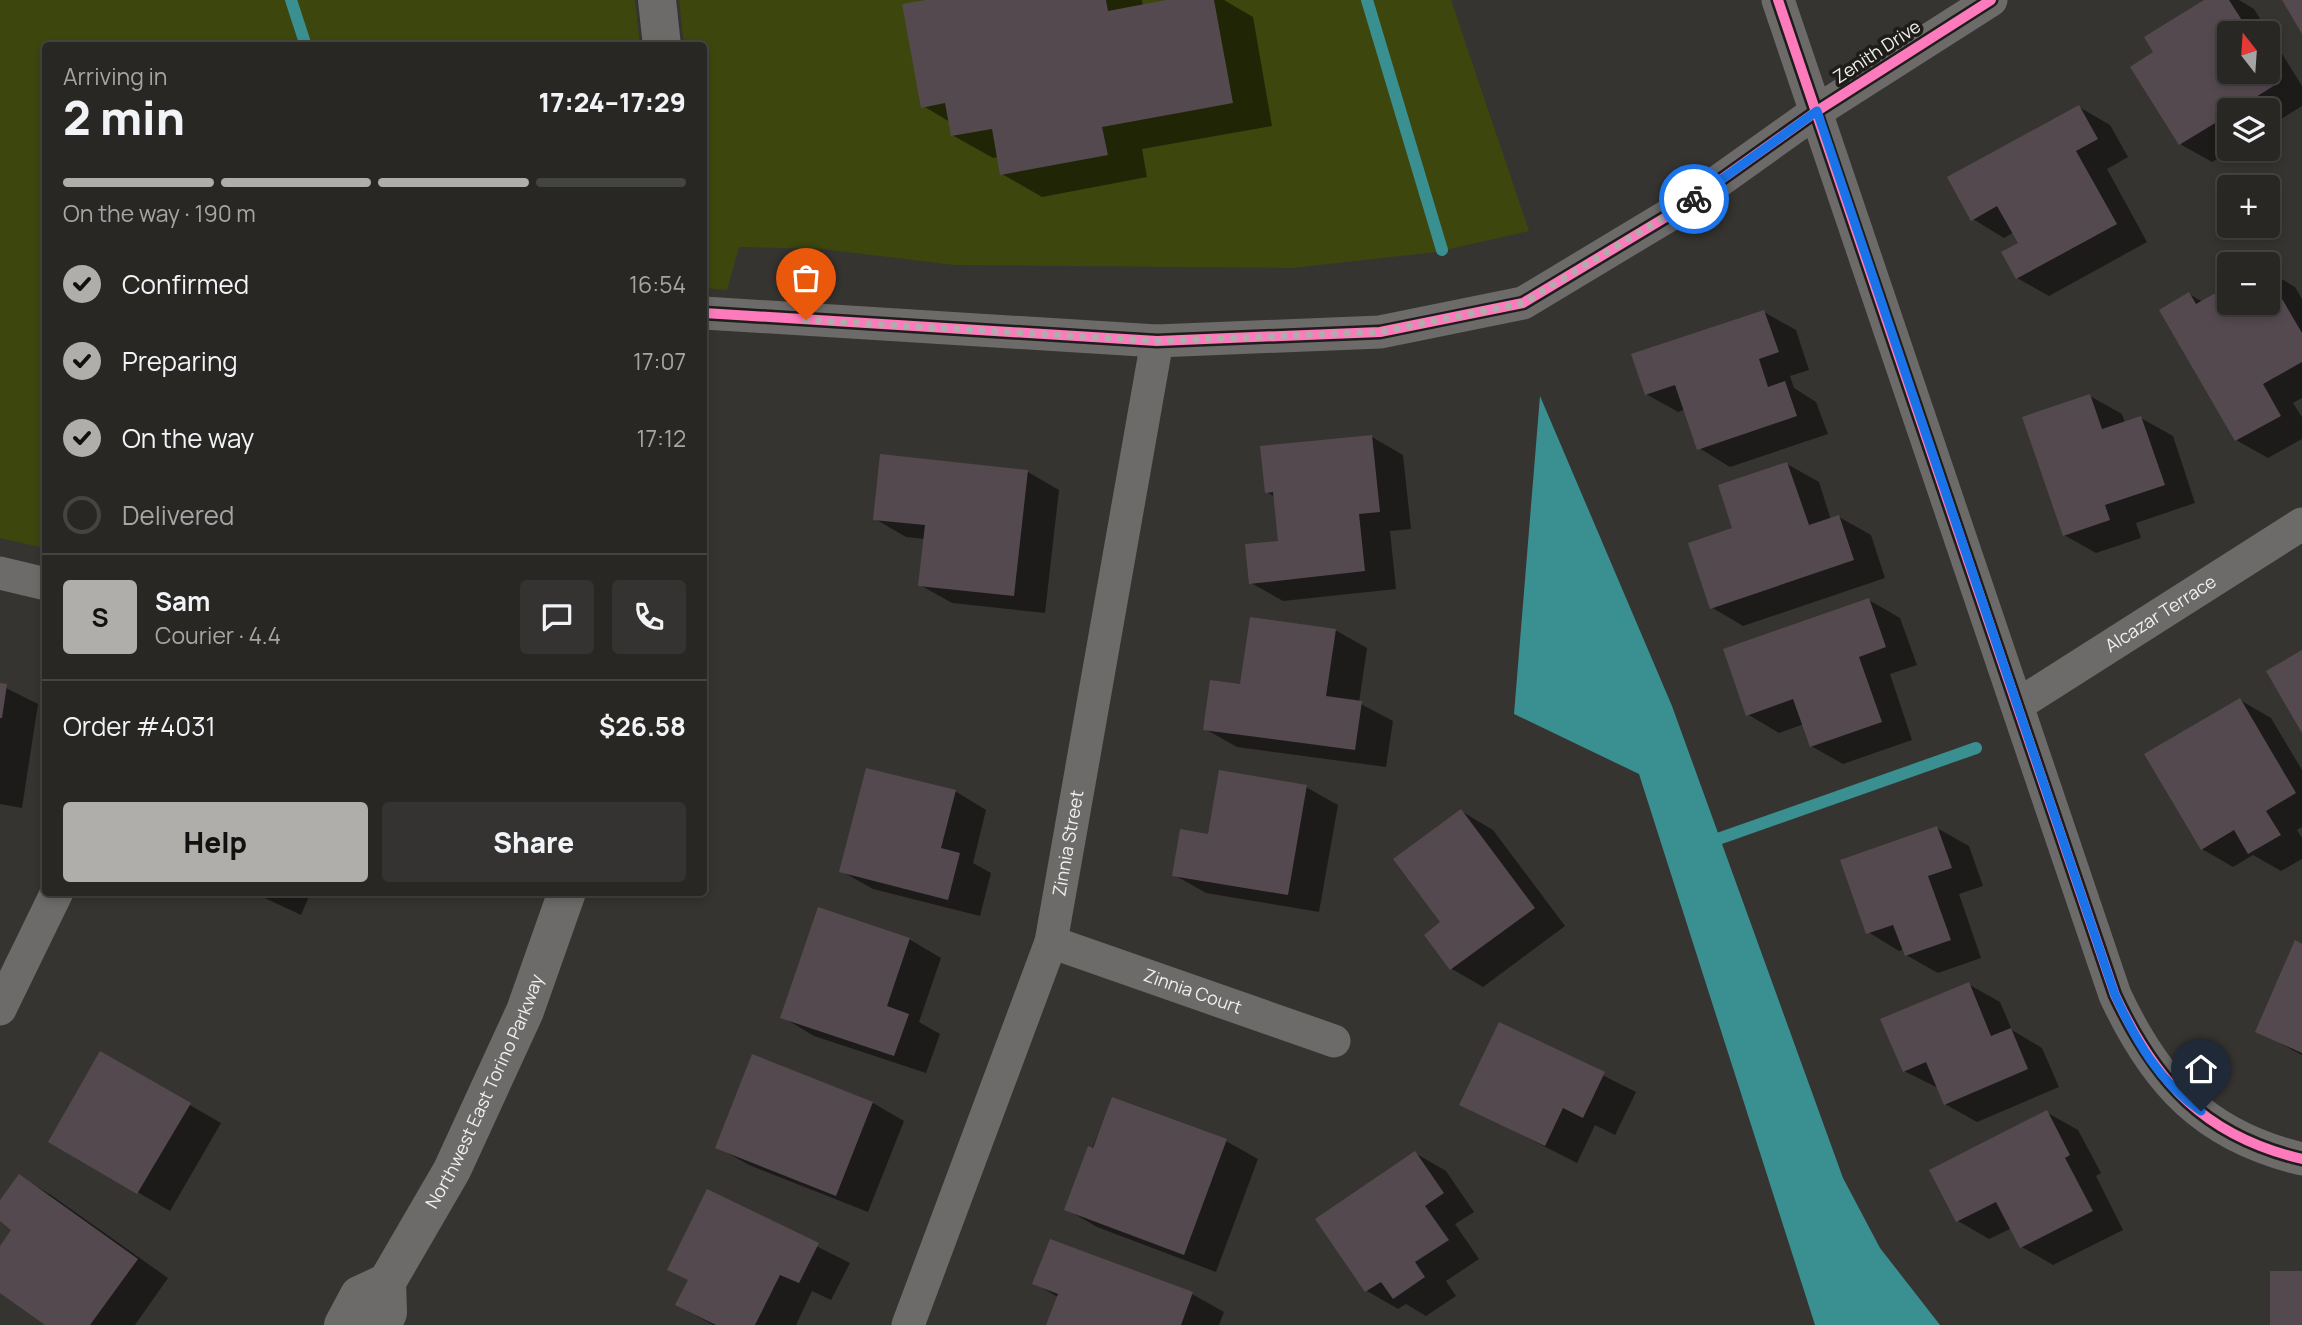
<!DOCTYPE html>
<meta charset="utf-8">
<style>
body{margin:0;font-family:Manrope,sans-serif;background:#343331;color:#f1f3f6;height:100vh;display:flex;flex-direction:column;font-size:26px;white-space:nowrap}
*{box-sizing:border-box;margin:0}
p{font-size:23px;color:#a5a5a6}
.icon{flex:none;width:38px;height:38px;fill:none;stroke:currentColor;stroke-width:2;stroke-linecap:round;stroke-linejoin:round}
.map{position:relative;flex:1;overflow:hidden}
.sheet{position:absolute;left:42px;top:42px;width:665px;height:854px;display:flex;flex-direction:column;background:#282724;border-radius:7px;box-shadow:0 4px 10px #0003,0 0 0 2px #444441}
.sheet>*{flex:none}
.needle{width:46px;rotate:343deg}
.controls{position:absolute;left:2217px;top:21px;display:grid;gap:14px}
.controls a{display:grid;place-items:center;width:63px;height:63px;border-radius:7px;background:#282724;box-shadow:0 4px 10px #0003,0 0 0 2px #444441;font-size:35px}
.pin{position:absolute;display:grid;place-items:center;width:60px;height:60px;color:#fff;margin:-72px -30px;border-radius:50% 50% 50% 0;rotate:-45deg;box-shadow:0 0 7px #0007}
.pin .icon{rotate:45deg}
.courier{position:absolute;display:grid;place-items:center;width:70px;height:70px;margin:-35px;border:5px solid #1a73e8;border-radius:50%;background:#fff;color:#222;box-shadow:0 2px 9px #0007}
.summary em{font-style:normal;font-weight:800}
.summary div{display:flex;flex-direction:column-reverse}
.summary{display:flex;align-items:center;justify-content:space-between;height:119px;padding:0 21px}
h1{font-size:46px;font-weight:800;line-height:52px}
.bar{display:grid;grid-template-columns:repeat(4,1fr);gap:10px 7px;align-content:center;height:84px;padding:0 21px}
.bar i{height:9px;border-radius:5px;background:#444441}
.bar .selected{background:#b0aeaa}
.bar p{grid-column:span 4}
.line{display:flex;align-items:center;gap:18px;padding:0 21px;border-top:2px solid #444441}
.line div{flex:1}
.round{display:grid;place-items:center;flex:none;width:74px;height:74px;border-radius:7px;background:#343331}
ol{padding:0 21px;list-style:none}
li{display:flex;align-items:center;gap:21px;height:77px}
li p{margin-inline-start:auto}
li .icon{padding:7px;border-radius:50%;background:#b0aeaa;color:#111;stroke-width:4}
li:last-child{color:#a5a5a6}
li i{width:38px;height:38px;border:4px solid #444441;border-radius:50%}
.action{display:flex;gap:14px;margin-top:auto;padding:14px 21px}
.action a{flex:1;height:80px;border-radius:7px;background:#b0aeaa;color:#111;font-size:28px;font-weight:800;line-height:80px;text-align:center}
.action a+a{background:#343331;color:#f1f3f6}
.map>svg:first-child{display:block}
.green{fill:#3d460d}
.water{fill:#3a8f90}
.shadow{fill:#0007;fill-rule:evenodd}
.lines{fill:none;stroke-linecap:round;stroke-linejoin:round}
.stream{stroke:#3a8f90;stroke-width:12}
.building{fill:#554950}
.minor{stroke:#6c6b6a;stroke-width:33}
.tertiary{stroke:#6c6b6a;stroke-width:38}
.cycleway-casing{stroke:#1e1d1a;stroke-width:15}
.cycleway{stroke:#fd7abc;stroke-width:10}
.done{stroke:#b0aeaa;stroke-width:7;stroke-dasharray:0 12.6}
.route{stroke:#1a73e8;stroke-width:9}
.labels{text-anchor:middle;stroke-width:7;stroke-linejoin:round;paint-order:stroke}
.street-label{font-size:18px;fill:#f1efeb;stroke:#1e1d1a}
</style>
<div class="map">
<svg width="2302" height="1325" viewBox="0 0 2302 1325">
<rect width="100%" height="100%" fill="#363430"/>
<g class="green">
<path d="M0,0H635L640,45L46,46L45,548L0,538Z"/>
<path d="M679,0H1451L1529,231L1436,252L1292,268L954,265L822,249L739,247L727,290L704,288V46L684,45Z"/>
</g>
<path class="water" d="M1540,396L1672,706L1843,1178L1880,1248L1940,1325H1815L1639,774L1514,714Z"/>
<g class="shadow">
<path d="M936,0H1142L1143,6L1175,0H1224L1253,17L1272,126L1142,149L1147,177L1042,197L1002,174L999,157L993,158L952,135L950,122L923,106Z"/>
<path d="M2207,0H2239L2254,9L2302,86V106L2268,127V110H2230V149H2233L2212,162L2180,144L2155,53ZM2230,33H2268V72H2230Z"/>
<path d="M2079,107L2110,125L2128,157L2107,169L2147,242L2049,296L2017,278L2020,244L2014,232L2004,238L1973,219Z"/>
<path d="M2268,271L2295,287L2302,299V398L2293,403L2302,417V439L2268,458L2236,440L2189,294L2203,302L2268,303Z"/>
<path d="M1764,312L1796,330L1809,370L1790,376L1794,388L1816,402L1828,434L1730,467L1699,448L1686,409L1678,412L1646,394Z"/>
<path d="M2090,396L2122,414L2125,423L2141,418L2173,436L2195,503L2136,523L2141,538L2096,553L2064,535Z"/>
<path d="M1372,437L1403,455L1411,529L1390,531L1396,589L1283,601L1251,583L1280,543L1275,497L1267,492Z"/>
<path d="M1787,464L1819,482L1831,520L1839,517L1871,535L1885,578L1743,626L1711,607L1735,529Z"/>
<path d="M1028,472L1059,490L1045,613L952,603L920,585L925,539L906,537L875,519Z"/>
<path d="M1869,600L1900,618L1917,665L1890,674L1912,740L1843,764L1811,746L1804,724L1779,733L1747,714Z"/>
<path d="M1335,630L1367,648L1359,703L1393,721L1386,767L1237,747L1205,729L1241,686Z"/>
<path d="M0,685L38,704L22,808L0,804Z"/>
<path d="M2240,700L2271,718L2302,770V827L2297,830L2302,838V859L2281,871L2253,855L2233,867L2202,849Z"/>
<path d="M1306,787L1338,805L1319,912L1206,893L1174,875L1210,836Z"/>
<path d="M955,791L986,810L973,863L991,873L980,916L873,889L841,871Z"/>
<path d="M1461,811L1493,830L1565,926L1483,987L1452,969Z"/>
<path d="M1937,828L1969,846L1983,886L1959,894L1981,958L1938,973L1906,955L1904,949L1899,951L1868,932Z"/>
<path d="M252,892H311L301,915Z"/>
<path d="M909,939L941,958L919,1022L940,1034L926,1073L814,1036L782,1017Z"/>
<path d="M2302,945V1055L2257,1031Z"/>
<path d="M1968,984L2000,1002L2012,1030L2042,1048L2059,1087L1977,1122L1945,1104L1938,1088L1904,1071Z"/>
<path d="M1500,1024L1636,1092L1615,1135L1595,1125L1577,1163L1461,1104Z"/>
<path d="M101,1054L221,1123L170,1211L50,1141Z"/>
<path d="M1113,1099L1226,1141L1258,1159L1216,1272L1097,1227L1066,1209Z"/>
<path d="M873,1103L904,1121L868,1212L749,1165L717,1147Z"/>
<path d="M2046,1112L2078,1130L2101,1173L2096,1176L2123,1230L2053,1265L2022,1247L2012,1228L1989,1239L1958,1221Z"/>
<path d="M1415,1153L1446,1171L1474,1212L1455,1224L1479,1259L1446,1281L1456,1296L1426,1316L1406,1304L1398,1309L1367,1291L1318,1219Z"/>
<path d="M19,1176L51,1195L168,1278L135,1325H48L0,1291V1249L14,1229L0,1219V1203Z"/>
<path d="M708,1192L850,1263L831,1300L812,1291L796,1325H713L677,1305L689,1281Z"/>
<path d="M1035,1284L1192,1294L1224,1312L1219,1325H1048L1058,1297Z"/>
</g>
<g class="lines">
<g class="stream">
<path d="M291,0L306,46"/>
<path d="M1367,0L1442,250"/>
<path d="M1715,840L1976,748"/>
</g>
</g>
<g class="building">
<path d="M926,0H1106L1108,11L1166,0H1214L1233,103L1102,127L1108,155L1000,175L992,129L951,136L945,103L921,108L902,4Z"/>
<path d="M2204,0H2229L2250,33H2230V72H2268V62L2280,82L2235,110H2230V114L2179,145L2130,67L2153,52L2144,37Z"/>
<path d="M2282,0H2302V34Z"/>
<path d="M2079,105L2098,139L2076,151L2117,224L2016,279L2001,252L2018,243L1997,206L1971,221L1947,177Z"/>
<path d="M2268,275L2302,333V362L2263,384L2281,416L2235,441L2159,310L2189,292L2196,304L2230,285V303H2268Z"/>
<path d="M1764,310L1779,352L1759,359L1768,387L1785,381L1797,416L1697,450L1675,385L1645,395L1631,354Z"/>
<path d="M2090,394L2102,429L2141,416L2165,485L2105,505L2110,520L2063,536L2022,417Z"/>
<path d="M1372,435L1380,512L1359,514L1365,571L1249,584L1245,544L1278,541L1273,492L1265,493L1260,446Z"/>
<path d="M880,454L1028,470L1014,596L918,586L925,525L873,520Z"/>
<path d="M1787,462L1809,525L1839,515L1854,560L1710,609L1688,543L1732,528L1718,485Z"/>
<path d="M1869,598L1886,647L1859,657L1882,722L1810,747L1793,699L1746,716L1723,649Z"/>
<path d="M1250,617L1336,629L1326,696L1362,701L1355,750L1203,730L1210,680L1240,684Z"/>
<path d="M2302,650V733L2266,671Z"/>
<path d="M0,683L7,684L2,718H0Z"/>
<path d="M2240,698L2296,793L2266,811L2281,835L2248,854L2234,830L2201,850L2144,754Z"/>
<path d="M866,768L956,790L941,848L960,853L948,900L839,872Z"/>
<path d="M1219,770L1307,785L1288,895L1172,876L1180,829L1208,834Z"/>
<path d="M1461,809L1535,908L1450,970L1424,935L1440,922L1393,859Z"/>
<path d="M1937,826L1952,868L1928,876L1951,940L1905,956L1893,925L1866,934L1840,860Z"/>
<path d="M818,907L910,938L887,1006L909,1014L894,1056L780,1018Z"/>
<path d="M2295,940L2302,944V1053L2255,1032Z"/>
<path d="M1969,982L1991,1036L2011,1028L2028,1069L1944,1105L1926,1062L1903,1072L1880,1019Z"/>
<path d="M1499,1022L1605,1072L1583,1118L1563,1108L1545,1146L1459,1105Z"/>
<path d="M100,1051L191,1103L137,1194L48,1142Z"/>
<path d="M752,1054L873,1102L836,1196L715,1148Z"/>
<path d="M1112,1097L1227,1139L1184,1255L1064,1210L1088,1146L1093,1148Z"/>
<path d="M2047,1110L2070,1155L2065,1158L2093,1211L2020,1248L1996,1202L1956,1222L1929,1170Z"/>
<path d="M1415,1151L1444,1193L1425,1206L1449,1240L1415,1262L1425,1277L1393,1299L1381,1282L1365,1292L1315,1219Z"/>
<path d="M19,1174L138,1259L90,1325H45L0,1293V1246L11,1230L0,1221V1200Z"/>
<path d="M707,1189L819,1243L799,1283L780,1275L755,1325H716L675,1305L688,1280L667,1270Z"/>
<path d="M1050,1239L1193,1292L1181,1325H1046L1058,1294L1032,1284Z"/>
<rect x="2270" y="1271" width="32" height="54"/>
</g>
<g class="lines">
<g class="minor">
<path d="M1778,0L2115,995C2156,1083 2205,1136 2302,1159"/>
<path d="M704,313L1157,341L1380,332L1523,303L1681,208L1817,111L1991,0"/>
<path d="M0,573L46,584"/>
<path id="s1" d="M2019,704L2302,524"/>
<path id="s2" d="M1051,942L1334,1041"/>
<path d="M0,1009L57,892"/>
<path id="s3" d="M908,1325L1051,942L1157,341"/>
</g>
<g class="tertiary">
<path d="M657,0L662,46"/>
<path d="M343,1325L359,1295L387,1282"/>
<path id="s4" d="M382,1325L388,1313L387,1282L452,1170L525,1011L567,892"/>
</g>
<defs>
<g id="cycleway">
<path d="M1778,0L2115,995C2156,1083 2205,1136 2302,1159"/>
<path d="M704,313L1157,341L1380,332L1523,303L1681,208L1817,111L1991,0"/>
</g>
</defs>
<use href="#cycleway" class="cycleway-casing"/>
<use href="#cycleway" class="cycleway"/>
</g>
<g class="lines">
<path class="done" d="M806,320L1157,341L1380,332L1523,303L1694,199"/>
<path class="route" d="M1694,199L1817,111L2115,995C2136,1041 2159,1082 2201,1111"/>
</g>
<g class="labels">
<g class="street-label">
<text transform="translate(1877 52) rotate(-33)" y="6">Zenith Drive</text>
<text dy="6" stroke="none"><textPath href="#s1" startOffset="168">Alcazar Terrace</textPath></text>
<text dy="6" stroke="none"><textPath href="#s3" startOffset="509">Zinnia Street</textPath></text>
<text dy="6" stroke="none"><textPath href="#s2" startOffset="150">Zinnia Court</textPath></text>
<text dy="6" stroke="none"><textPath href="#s4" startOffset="259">Northwest East Torino Parkway</textPath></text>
</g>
</g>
</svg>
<div class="controls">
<a><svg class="needle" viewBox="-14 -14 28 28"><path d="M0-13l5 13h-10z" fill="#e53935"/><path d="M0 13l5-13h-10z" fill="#a5a5a6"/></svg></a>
<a><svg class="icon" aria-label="layers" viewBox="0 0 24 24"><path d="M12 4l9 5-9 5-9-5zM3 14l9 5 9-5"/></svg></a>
<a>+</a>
<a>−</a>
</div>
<div class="pin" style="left:806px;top:320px;background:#ea580c"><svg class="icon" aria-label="bag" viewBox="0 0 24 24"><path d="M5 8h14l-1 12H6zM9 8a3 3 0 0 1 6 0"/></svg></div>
<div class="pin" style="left:2201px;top:1111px;background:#1f2937"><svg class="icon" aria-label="home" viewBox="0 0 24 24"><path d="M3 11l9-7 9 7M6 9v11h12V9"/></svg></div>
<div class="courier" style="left:1694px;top:199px"><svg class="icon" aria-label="bike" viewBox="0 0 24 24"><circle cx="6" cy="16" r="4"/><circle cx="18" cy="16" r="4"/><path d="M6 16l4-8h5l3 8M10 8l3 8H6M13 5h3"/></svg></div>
<section class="sheet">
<div class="summary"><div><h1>2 min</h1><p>Arriving in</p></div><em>17:24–17:29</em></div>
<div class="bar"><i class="selected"></i><i class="selected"></i><i class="selected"></i><i></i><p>On the way · 190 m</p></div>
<ol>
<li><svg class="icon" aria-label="check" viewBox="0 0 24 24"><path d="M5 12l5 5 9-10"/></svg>Confirmed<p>16:54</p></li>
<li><svg class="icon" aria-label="check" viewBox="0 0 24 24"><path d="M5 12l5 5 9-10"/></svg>Preparing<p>17:07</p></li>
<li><svg class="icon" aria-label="check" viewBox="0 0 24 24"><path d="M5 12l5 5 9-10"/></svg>On the way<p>17:12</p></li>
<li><i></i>Delivered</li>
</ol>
<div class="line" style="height:126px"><b class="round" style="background:#b0aeaa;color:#111">S</b><div><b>Sam</b><p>Courier · 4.4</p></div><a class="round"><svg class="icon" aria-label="chat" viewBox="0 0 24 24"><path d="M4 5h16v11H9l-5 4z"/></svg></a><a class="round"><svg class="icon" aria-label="phone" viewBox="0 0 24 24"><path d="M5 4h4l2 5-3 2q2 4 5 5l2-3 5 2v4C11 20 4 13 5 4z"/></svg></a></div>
<div class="line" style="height:91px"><div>Order #4031</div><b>$26.58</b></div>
<div class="action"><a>Help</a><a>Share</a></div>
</section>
</div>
